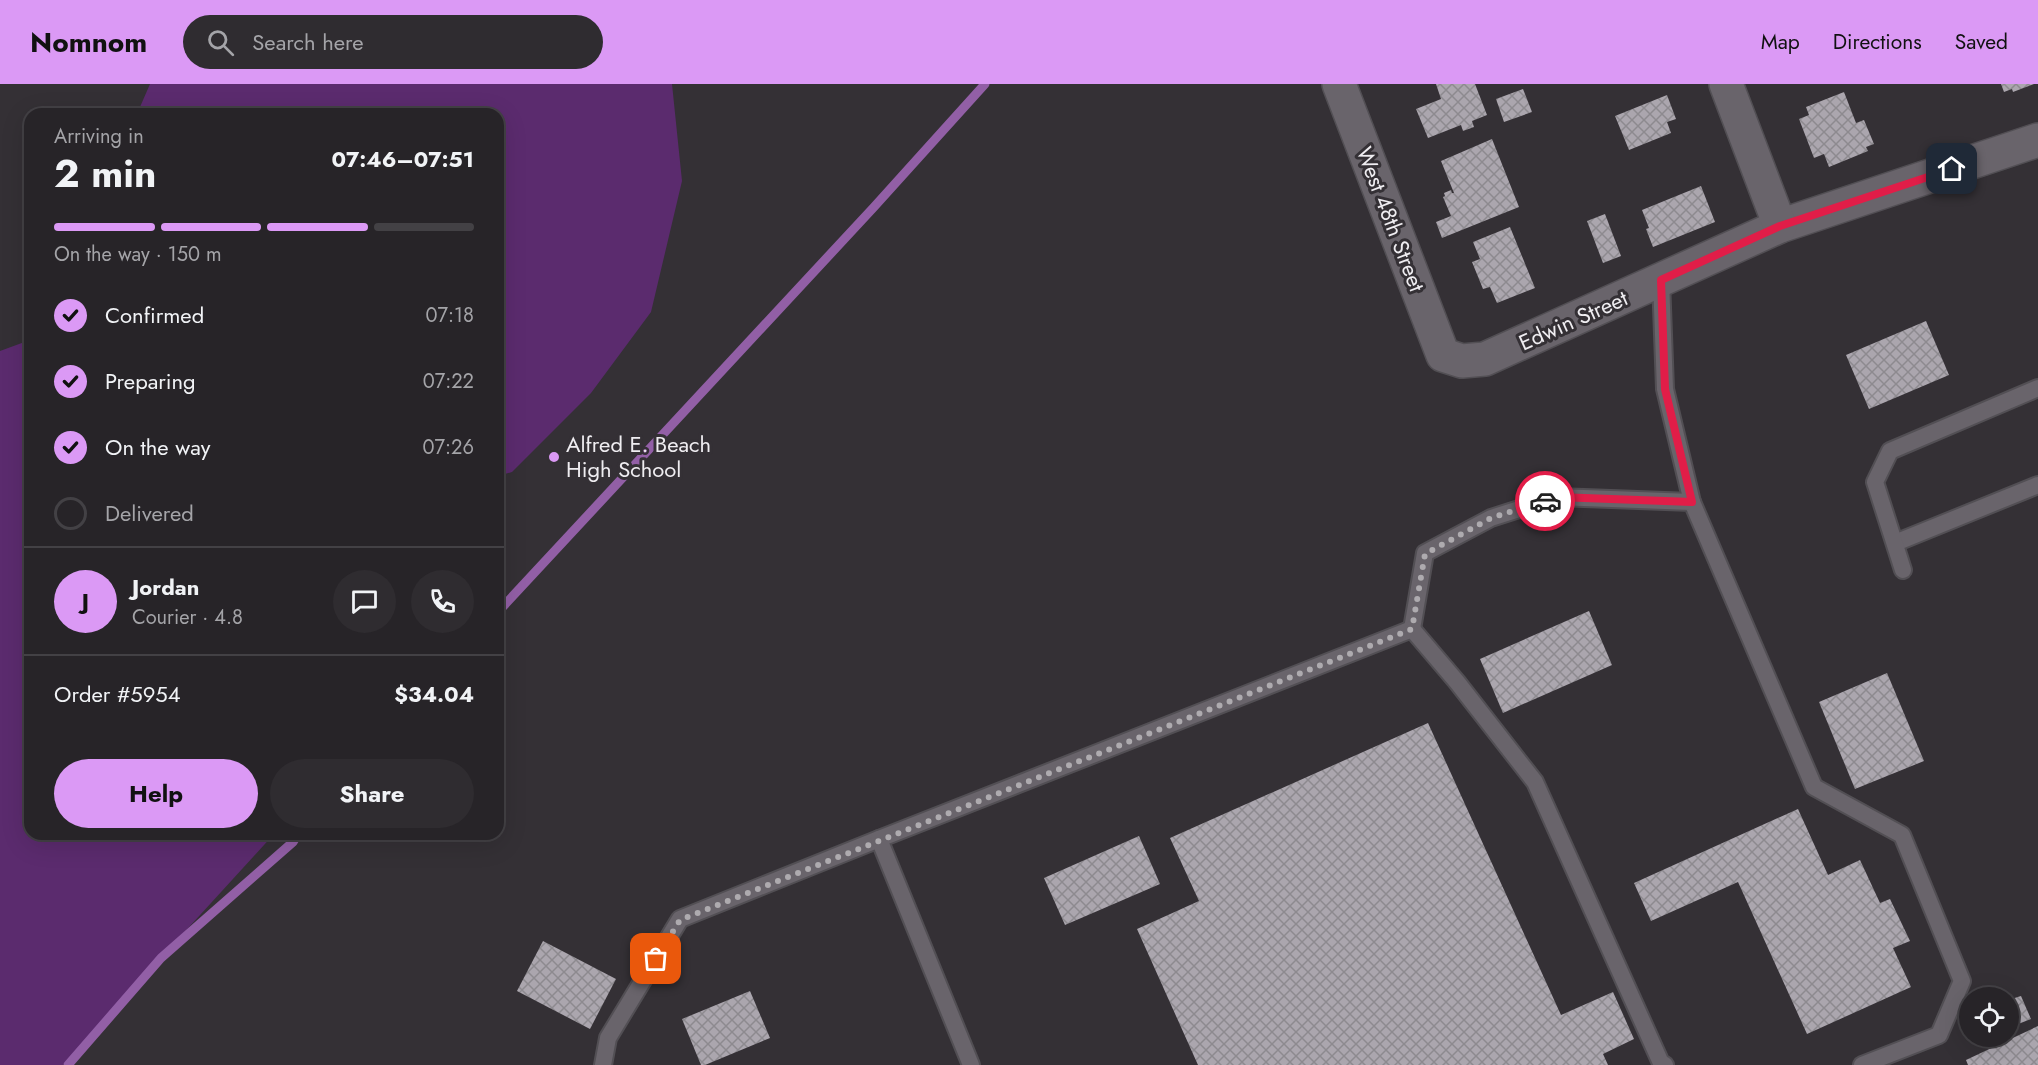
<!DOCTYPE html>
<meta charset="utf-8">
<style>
body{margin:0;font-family:Jost,sans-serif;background:#2f2c30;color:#f1f3f6;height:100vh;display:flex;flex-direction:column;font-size:22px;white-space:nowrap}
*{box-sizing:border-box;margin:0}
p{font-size:20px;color:#a4a4a8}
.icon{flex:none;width:33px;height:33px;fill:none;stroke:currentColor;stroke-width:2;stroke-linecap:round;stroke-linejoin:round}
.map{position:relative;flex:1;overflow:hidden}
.panel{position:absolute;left:24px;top:24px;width:480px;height:732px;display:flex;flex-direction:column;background:#272428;border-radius:18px;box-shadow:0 6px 24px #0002,0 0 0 2px #434145}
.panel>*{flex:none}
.buttons{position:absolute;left:1959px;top:903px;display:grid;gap:12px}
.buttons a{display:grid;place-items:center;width:60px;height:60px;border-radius:50%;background:#272428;box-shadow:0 6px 24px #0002,0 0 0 2px #434145;font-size:30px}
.pin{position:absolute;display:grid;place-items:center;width:51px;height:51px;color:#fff;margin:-26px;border-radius:12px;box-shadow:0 3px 9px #0006}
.courier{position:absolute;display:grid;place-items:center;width:60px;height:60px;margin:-30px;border:4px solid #e11d48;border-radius:50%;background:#fff;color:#222;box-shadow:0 2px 8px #0007}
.summary em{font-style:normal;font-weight:700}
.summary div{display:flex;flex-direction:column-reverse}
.summary{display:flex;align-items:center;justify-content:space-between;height:102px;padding:0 30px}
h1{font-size:39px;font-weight:700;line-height:45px}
.bar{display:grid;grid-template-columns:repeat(4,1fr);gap:9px 6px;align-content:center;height:72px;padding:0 30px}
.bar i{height:8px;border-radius:4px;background:#434145}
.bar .active{background:#db99f5}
.bar p{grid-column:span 4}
.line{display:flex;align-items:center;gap:15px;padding:0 30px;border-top:2px solid #434145}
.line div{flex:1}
.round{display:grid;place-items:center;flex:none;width:63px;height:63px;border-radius:32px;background:#2f2c30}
ol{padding:0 30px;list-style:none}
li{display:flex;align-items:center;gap:18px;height:66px}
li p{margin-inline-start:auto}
li .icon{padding:6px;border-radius:50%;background:#db99f5;color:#111;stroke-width:4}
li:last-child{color:#a4a4a8}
li i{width:33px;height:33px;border:3px solid #434145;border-radius:50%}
.primary-button{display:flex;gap:12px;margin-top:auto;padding:12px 30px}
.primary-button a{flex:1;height:69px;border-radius:36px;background:#db99f5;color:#111;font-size:24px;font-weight:700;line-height:69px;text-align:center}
.primary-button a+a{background:#2f2c30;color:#f1f3f6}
header{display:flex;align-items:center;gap:36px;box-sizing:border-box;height:84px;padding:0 30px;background:#db99f5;color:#111}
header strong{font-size:28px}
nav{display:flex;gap:33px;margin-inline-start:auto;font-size:21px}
.search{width:420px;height:54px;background:#2f2c30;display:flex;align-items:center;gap:15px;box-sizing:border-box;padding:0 21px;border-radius:33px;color:#a4a4a8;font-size:22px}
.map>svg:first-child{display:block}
.green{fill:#5b2b6e}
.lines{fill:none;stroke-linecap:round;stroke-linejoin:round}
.stream{stroke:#925fa6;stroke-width:9}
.building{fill:url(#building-cross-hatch)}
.service-casing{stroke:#524f54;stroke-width:20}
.minor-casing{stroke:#524f54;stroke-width:36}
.service{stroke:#69646b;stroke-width:16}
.minor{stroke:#69646b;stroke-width:33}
.done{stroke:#aeabaf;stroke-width:6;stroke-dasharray:0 10.8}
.route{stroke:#e11d48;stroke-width:8}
.poi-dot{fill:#db99f5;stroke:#343035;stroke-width:2}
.labels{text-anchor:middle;stroke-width:6;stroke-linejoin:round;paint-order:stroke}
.street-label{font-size:22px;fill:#efedf1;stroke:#343035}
.poi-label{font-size:22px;fill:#efedf1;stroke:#343035;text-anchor:start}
</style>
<header>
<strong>Nomnom</strong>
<div class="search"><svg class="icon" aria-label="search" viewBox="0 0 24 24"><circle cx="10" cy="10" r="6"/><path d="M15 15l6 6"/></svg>Search here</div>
<nav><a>Map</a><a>Directions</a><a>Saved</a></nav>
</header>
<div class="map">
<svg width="2038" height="981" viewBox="0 0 2038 981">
<defs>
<pattern id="building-cross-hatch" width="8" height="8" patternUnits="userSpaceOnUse" patternTransform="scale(1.5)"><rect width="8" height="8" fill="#aba6ae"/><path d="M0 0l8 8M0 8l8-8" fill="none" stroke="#8d8a8f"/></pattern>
</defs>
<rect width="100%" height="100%" fill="#343035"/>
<g class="green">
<path d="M150,0H672L682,97L651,228L591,309L512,388L498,392V30H143L140,23Z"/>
<path d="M30,256V750H274L63,981H0V267Z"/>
</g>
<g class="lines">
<g class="stream">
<path d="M498,528L874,123L985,0"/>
<path d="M68,981L161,874L293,758L298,750"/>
</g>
</g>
<g class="building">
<path d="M1436,0H1475L1487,31L1472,37L1474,43L1463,47L1461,41L1428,54L1416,25L1441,15Z"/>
<path d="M2001,0H2034L2013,8L2012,5L2004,8Z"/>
<path d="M1523,5L1532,28L1504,38L1496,15Z"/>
<path d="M1844,8L1856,39L1864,36L1874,60L1866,63L1868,67L1829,83L1824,70L1814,74L1799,35L1809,31L1806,23Z"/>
<path d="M1667,11L1676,35L1667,38L1671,49L1629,66L1615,32Z"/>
<path d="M1492,55L1519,123L1442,154L1436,138L1451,132L1443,113L1445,112L1444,109L1451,106L1452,109H1454L1441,77Z"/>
<path d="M1701,102L1715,138L1653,163L1646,145L1649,144L1642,126Z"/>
<path d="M1605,130L1621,172L1603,179L1587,137Z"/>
<path d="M1510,143L1535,204L1497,219L1490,203L1483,205L1472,178L1480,175L1473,158Z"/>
<path d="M1926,237L1949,291L1869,325L1846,271Z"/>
<path d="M1589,527L1612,581L1503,629L1480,575Z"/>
<path d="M1887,589L1924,677L1855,705L1819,618Z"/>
<path d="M1428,639L1561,931L1613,908L1634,955L1603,970L1608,981H1198L1137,845L1199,817L1170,754Z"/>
<path d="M1798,725L1828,791L1860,776L1880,819L1890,815L1910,857L1893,864L1911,903L1807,950L1738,798L1651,837L1634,799Z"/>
<path d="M1139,752L1160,800L1065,841L1044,794Z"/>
<path d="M543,857L616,895L590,945L517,907Z"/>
<path d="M750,907L770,954L705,981H701L682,935Z"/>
<path d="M2021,912L2031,935L2008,944V916Z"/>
<path d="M2038,942V981H1968L1966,976Z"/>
</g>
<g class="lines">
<defs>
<g id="service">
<path d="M1661,196L1665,305L1692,418"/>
<path d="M1895,459L2038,401"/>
<path d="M1903,486L1875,398L1890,367L2038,304"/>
<path d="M1412,545L1425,469L1491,434L1557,413L1692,418L1814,703L1902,751L1962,897L1939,951L1862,981"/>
<path d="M603,981L608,954L680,835L879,755"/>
<path d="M971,981L879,755L1412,545L1457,598L1535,698L1661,979L1665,981"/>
</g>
<g id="minor">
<path d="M1339,0L1443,271L1462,277L1485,275L1780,142L2038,56"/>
<path d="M1726,0L1780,142"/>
</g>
</defs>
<use href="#service" class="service-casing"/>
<use href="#minor" class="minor-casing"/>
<use href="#service" class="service"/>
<use href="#minor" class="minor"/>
</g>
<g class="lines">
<path class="done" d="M656,875L680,836L1412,545L1425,470L1491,434L1545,417"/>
<path class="route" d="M1545,417L1557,413L1692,418L1665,305L1661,196L1780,142L1952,85"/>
</g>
<circle class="poi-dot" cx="554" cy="373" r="6"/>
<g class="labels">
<g class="street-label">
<text transform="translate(1391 135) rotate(69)" y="8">West 48th Street</text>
<text transform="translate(1573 236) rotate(-24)" y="8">Edwin Street</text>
</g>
<g class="poi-label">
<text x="566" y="368">Alfred E. Beach<tspan x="566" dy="25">High School</tspan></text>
</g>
</g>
</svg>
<div class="buttons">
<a><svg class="icon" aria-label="locate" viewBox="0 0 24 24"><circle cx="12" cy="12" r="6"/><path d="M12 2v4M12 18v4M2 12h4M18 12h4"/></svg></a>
</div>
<div class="pin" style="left:656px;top:875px;background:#ea580c"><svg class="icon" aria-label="bag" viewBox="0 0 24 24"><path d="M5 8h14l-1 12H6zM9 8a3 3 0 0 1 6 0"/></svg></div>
<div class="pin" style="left:1952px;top:85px;background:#1f2937"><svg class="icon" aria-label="home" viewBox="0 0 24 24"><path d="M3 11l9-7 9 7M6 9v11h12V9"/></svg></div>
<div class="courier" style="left:1545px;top:417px"><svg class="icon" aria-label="car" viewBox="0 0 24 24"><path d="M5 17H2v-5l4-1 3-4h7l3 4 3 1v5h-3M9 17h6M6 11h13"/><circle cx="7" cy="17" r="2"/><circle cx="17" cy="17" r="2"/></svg></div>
<section class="panel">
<div class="summary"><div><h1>2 min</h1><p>Arriving in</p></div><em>07:46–07:51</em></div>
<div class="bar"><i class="active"></i><i class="active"></i><i class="active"></i><i></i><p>On the way · 150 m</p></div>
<ol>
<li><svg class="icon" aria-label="check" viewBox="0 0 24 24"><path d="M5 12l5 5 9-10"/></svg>Confirmed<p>07:18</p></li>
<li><svg class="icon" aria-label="check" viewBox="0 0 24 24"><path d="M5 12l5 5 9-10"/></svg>Preparing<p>07:22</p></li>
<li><svg class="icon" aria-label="check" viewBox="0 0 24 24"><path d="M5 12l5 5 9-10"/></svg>On the way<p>07:26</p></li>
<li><i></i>Delivered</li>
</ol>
<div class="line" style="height:108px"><b class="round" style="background:#db99f5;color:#111">J</b><div><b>Jordan</b><p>Courier · 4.8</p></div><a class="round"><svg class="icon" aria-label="chat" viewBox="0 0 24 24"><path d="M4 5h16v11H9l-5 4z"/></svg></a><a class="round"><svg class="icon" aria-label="phone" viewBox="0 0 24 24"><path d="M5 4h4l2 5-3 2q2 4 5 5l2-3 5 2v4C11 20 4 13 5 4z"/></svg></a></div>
<div class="line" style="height:78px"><div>Order #5954</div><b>$34.04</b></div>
<div class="primary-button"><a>Help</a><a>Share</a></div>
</section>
</div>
